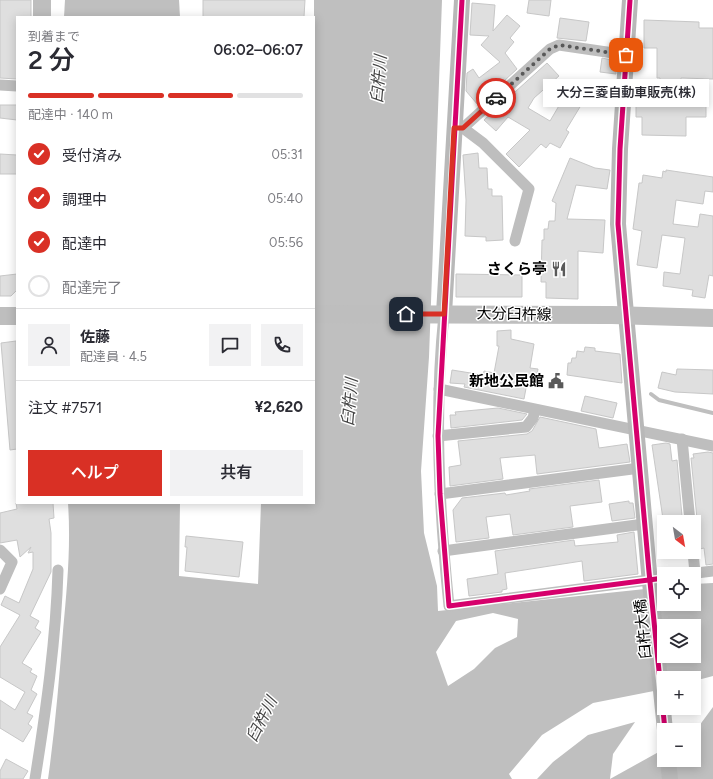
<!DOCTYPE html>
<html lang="ja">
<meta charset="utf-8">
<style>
body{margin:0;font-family:Figtree,"Noto Sans JP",sans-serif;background:#f2f2f3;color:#2b2b33;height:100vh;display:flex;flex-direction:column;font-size:15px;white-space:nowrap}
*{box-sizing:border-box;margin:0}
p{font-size:13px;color:#7c7c81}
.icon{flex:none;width:22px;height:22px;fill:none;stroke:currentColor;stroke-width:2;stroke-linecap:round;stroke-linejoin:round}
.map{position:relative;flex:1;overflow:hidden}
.side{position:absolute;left:16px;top:16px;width:299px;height:488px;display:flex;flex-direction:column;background:#fff;border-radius:0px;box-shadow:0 2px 10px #0003}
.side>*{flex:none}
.needle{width:26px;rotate:149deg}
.fabs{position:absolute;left:657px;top:515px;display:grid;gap:8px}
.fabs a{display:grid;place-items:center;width:44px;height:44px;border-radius:0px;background:#fff;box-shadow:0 2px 10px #0003;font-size:20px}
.pin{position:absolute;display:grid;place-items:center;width:34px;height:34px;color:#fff;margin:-17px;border-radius:8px;box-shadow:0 2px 6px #0006}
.courier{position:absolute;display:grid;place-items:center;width:40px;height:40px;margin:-20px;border:3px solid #d93025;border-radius:50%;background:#fff;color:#222;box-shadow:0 1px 5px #0007}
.bubble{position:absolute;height:28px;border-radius:0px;background:#fff;box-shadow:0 2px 10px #0003;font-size:13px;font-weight:600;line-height:28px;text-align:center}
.head em{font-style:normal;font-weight:600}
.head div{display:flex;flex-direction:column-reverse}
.head{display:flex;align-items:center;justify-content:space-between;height:68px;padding:0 12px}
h1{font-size:26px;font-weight:600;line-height:30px}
.bar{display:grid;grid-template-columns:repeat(4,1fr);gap:6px 4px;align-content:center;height:48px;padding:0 12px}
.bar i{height:5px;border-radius:3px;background:#e1e1e2}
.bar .current{background:#d93025}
.bar p{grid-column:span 4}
.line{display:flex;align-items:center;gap:10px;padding:0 12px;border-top:1px solid #e1e1e2}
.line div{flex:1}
.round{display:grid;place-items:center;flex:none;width:42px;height:42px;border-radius:0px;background:#f2f2f3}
ol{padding:0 12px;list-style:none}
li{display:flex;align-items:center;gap:12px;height:44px}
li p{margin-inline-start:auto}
li .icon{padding:4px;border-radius:50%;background:#d93025;color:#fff;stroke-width:4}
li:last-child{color:#7c7c81}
li i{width:22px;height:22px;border:2px solid #e1e1e2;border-radius:50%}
.primary-button{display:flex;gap:8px;margin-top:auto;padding:8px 12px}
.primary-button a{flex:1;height:46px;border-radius:0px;background:#d93025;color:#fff;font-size:16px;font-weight:600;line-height:46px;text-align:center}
.primary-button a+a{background:#f2f2f3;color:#2b2b33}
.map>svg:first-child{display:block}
.water{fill:#bfbfbf;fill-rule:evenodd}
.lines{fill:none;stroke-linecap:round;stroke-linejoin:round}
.stream{stroke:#bfbfbf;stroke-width:4}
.building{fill:#dfdfdf;stroke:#c7c7c7}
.street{stroke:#bebebe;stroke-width:11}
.secondary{stroke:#b8b8b8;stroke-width:16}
.primary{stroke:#bebebe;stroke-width:18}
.cycleway-casing{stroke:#fff;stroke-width:8}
.cycleway{stroke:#d6006c;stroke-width:5}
.done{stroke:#595959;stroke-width:4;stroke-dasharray:0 7.2}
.route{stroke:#d93025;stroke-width:5}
.labels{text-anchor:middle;stroke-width:3;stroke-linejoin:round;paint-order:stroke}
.poi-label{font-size:15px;font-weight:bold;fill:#000;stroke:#fff;text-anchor:end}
.street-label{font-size:15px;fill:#000;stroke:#fff}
.water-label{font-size:16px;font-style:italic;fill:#444;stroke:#fff}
</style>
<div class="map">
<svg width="713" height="779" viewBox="0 0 713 779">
<rect width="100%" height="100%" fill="#fff"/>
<g class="water">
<path d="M65,0H179L180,17H64Z"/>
<path d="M314,0H442L429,357L421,471L424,533L437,586L438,611L664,587V604H694V584L713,583V676L694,681V678H664V689L593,703L542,735L509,774L512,779H48C55,730 59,680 63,631C67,588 71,546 68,503H180L179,576L258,584L261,503H314ZM493,613L518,619L517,637L495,648L474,669L448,686L436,652L456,621ZM664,626H694V656H664Z"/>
<path d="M713,707V779H537L553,762L588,735L635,722L613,754L610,779L664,749V760H694V730L699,726Z"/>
</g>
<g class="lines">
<path class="stream" d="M651,394L659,400L713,413"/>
</g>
<g class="building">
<path d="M0,0H31V17H17V79L0,78Z"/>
<path d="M203,0H305L304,17H203Z"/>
<path d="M529,0H551L549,16L527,13Z"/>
<path d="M472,3L495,5L493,31L507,15L520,26L510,38L514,42L505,53L517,69L478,105L466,91L467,73L473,69L479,78L500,62L481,45L489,36L470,35Z"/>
<path d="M560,18L589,22L586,41L557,38Z"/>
<path d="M644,20L699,22V28H713V79L681,78V81H660V78H657V48H644Z"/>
<path d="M602,58L616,61V74L600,72Z"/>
<path d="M547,63L559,76L534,98L528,108L550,121L570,87L586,97L566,130L569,132L560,148L550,143L546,148L541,144L519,167L506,154L530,130L508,117L496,131L484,120Z"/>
<path d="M636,101H706V117H686V136L642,135V117H636Z"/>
<path d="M0,105H17V120L0,118Z"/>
<path d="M478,153L479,168H487L488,189H492V196H502L503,240L486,241V237L465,236L466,200L463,155Z"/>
<path d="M0,154L17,155V174H0Z"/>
<path d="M570,158L595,168L610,170L607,189L576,185L567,219L605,220L603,253L578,251V299L546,298V282H541L542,240H544V229H548L549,221H555L556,203L552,201Z"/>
<path d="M666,170L713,177V192L705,191L703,204L676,200L673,224L698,227L700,214L713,216V276L709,275L705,298L692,296L693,290L663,286L664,272L680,274L685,238L662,235L657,268L637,265L642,231L633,229L639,183H642L643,175L662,178L663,171L666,172Z"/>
<path d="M17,274V290L11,296H0V276Z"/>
<path d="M456,274L522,275V297H456Z"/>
<path d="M511,330V339L534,344L530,368L538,369L535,384L527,383L524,399L464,387L465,384L450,383L452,370L483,375L484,371L494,373L499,346H497V331Z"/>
<path d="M16,341L17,449L10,450L1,343Z"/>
<path d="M585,347L595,348V351L620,354L622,383L567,375L568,363H571L572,358H576L577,351L584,352Z"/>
<path d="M677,369L713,370V394L675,392L658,388L662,372L676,375Z"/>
<path d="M585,396L617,403L613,418L581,411Z"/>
<path d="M498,408L527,414L522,420L451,428L450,415H456L455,412Z"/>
<path d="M540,417L596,429L599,448L627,444L630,462L537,474L535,455L500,458L503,479L450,486L449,467L461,465L458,441L527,434L532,431Z"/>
<path d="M666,443L670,444L672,461L677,460L682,516L663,519L652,445Z"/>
<path d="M708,452L713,453V564L706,565L704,548L700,549L691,458H694L693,454Z"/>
<path d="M599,480L602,502L570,506L573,527L513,535L510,514L486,517L489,538L456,542L453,510L462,498L505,493L506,495L530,491L529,489Z"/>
<path d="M629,501V503H633L635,518L612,521L609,504Z"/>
<path d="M16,503H53L54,518L49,519L51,533V572L30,616L39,621L35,628L41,632L22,663L32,669L30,672L37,676L31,690L37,694L27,713L33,716L28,724L32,727L23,742L0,728V700L15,710L25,692L0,677V647L20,615L1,605L5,596L19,603L33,569V552L28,553L31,547L20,557L17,540L0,543V513L17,509Z"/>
<path d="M634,532L638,574L584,581L582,561L505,573L507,589L502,590V592L469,596L467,579L498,574L495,551L574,540L575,546L618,542L617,535Z"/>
<path d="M186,536L243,542L239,577L185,571L187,547H185Z"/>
<path d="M6,759L28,771L23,779H0V771Z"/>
</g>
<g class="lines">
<g class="street">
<path d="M0,85L17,86"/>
<path d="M456,128H463L483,143L529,189L515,241"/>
<path d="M463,128L550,49L559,45L627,55"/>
<path d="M444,314C434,412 439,508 449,606L664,578"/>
<path d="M439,389L713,446"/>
<path d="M438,436L526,427L533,418L535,410"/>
<path d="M682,439L690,522"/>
<path d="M440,494L640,468"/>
<path d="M0,550L12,562L0,589"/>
<path d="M443,551L644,524"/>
<path d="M693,552L695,573"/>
<path d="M689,574L713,571"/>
<path d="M35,779C46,710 56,640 58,570"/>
</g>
<g class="secondary">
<path d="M630,0L620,149L618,224L649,572L665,730"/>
<path d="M444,314L462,0"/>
<path d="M668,760L670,779"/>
</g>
<g class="primary">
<path d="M42,17V0"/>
<path d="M314,314L612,315L713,318"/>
<path d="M0,316H17"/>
</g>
<defs>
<g id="cycleway">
<path d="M462,0L438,436L440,494L449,606L664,578"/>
<path d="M630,0L620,149L618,224L649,572L665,730"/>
</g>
</defs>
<use href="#cycleway" class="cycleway-casing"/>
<use href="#cycleway" class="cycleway"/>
</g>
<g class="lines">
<path class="done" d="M496,98L550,49L559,45L626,55"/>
<path class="route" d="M406,314H444L454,128H463L496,98"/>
</g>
<defs>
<symbol id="restaurant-bare" viewBox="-9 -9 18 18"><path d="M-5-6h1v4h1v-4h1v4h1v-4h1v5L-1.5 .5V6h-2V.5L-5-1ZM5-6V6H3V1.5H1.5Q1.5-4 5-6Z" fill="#595959" stroke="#fff" stroke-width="2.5" paint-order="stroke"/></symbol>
<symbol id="civic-bare" viewBox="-9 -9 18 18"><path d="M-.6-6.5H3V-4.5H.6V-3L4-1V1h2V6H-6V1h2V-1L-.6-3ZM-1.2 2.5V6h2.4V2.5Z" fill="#595959" stroke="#fff" stroke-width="2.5" paint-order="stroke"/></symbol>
</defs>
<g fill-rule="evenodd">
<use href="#restaurant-bare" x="548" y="258" width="22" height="22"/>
<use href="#civic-bare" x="545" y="370" width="22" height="22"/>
</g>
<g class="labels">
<g class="poi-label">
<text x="547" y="274">さくら亭</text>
<text x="544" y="386">新地公民館</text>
</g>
<g class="street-label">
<text transform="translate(514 314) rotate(1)" y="5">大分臼杵線</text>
<text transform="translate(643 629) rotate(-96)" y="5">臼杵大橋</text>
</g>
<g class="water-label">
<text transform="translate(378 79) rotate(-85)" y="6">臼杵川</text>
<text transform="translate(349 402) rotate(-85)" y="6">臼杵川</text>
<text transform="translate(261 719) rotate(-63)" y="6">臼杵川</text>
</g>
</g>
</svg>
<div class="fabs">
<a><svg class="needle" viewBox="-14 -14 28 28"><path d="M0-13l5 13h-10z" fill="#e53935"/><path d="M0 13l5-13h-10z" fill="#7c7c81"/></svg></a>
<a><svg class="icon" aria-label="locate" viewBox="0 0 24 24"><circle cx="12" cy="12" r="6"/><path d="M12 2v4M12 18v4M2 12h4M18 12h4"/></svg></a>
<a><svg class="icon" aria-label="layers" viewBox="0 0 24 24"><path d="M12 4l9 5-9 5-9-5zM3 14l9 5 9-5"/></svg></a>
<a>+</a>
<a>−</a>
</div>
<div class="pin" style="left:626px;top:55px;background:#ea580c"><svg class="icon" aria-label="bag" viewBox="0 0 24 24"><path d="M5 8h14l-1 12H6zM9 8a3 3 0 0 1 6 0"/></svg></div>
<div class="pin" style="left:406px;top:314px;background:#1f2937"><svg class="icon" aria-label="home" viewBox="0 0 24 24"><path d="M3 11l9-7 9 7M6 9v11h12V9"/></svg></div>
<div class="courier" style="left:496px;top:98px"><svg class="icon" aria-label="car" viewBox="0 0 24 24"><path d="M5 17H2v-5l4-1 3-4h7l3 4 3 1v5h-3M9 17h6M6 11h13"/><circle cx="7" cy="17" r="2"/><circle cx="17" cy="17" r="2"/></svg></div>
<div class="bubble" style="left:543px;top:79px;width:166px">大分三菱自動車販売(株)</div>
<section class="side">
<div class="head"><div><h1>2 分</h1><p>到着まで</p></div><em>06:02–06:07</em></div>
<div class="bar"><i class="current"></i><i class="current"></i><i class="current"></i><i></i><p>配達中 · 140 m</p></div>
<ol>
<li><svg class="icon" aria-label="check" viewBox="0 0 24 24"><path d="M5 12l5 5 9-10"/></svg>受付済み<p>05:31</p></li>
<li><svg class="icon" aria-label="check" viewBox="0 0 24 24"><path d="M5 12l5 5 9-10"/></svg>調理中<p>05:40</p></li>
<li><svg class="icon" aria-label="check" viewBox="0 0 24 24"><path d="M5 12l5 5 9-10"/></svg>配達中<p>05:56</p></li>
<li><i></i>配達完了</li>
</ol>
<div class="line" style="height:72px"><a class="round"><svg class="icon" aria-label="person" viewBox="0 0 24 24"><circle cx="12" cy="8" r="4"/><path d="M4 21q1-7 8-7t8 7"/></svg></a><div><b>佐藤</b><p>配達員 · 4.5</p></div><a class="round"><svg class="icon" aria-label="chat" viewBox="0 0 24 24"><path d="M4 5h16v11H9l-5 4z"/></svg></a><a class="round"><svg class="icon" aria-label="phone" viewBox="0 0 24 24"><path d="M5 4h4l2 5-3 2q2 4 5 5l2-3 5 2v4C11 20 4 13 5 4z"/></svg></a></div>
<div class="line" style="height:52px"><div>注文 #7571</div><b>¥2,620</b></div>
<div class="primary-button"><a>ヘルプ</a><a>共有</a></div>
</section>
</div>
